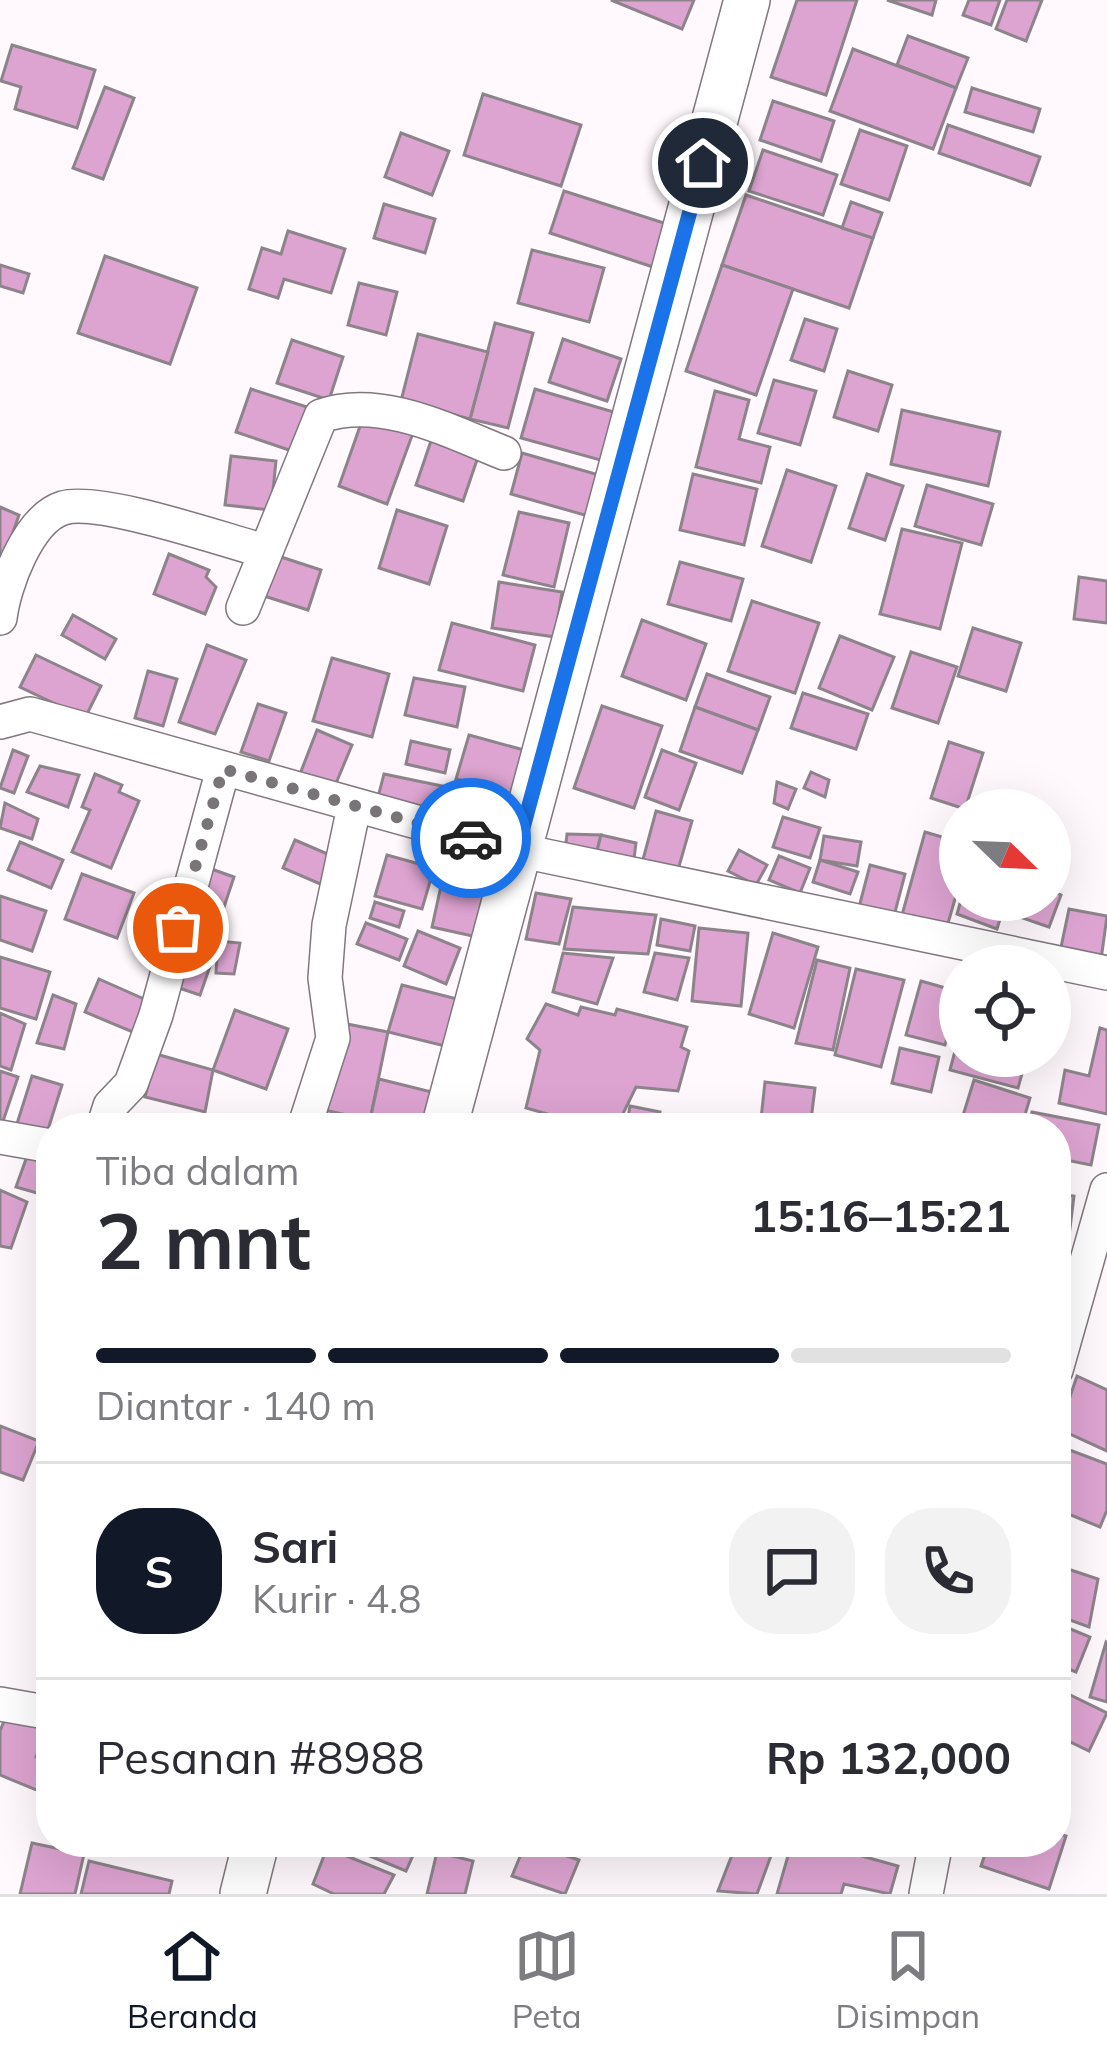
<!DOCTYPE html>
<html lang="id">
<meta charset="utf-8">
<style>
body{margin:0;font-family:Mulish,sans-serif;background:#f2f2f3;color:#2b2b33;height:100vh;display:flex;flex-direction:column;font-size:45px;white-space:nowrap}
*{box-sizing:border-box;margin:0}
p{font-size:39px;color:#7c7c81}
.icon{flex:none;width:66px;height:66px;fill:none;stroke:currentColor;stroke-width:2;stroke-linecap:round;stroke-linejoin:round}
.map{position:relative;flex:1;overflow:hidden}
.side{position:absolute;left:36px;top:1113px;width:1035px;height:744px;display:flex;flex-direction:column;background:#fff;border-radius:48px;box-shadow:0 12px 48px #0002}
.side>*{flex:none}
.needle{width:78px;rotate:113deg}
.tools{position:absolute;left:939px;top:789px;display:grid;gap:24px}
.tools a{display:grid;place-items:center;width:132px;height:132px;border-radius:50%;background:#fff;box-shadow:0 12px 48px #0002;font-size:60px}
.pin{position:absolute;display:grid;place-items:center;width:102px;height:102px;color:#fff;margin:-51px;border:6px solid #fff;border-radius:50%;box-shadow:0 3px 12px #0007}
.courier{position:absolute;display:grid;place-items:center;width:120px;height:120px;margin:-60px;border:9px solid #1a73e8;border-radius:50%;background:#fff;color:#222;box-shadow:0 3px 15px #0007}
.overview em{font-style:normal;font-weight:700}
.overview div{display:flex;flex-direction:column-reverse}
.overview{display:flex;align-items:center;justify-content:space-between;height:204px;padding:0 60px}
h1{font-size:78px;font-weight:700;line-height:90px}
.bar{display:grid;grid-template-columns:repeat(4,1fr);gap:18px 12px;align-content:center;height:144px;padding:0 60px}
.bar i{height:15px;border-radius:9px;background:#e1e1e2}
.bar .active{background:#111827}
.bar p{grid-column:span 4}
.line{display:flex;align-items:center;gap:30px;padding:0 60px;border-top:3px solid #e1e1e2}
.line div{flex:1}
.round{display:grid;place-items:center;flex:none;width:126px;height:126px;border-radius:48px;background:#f2f2f3}
.menu{display:flex;justify-content:space-around;align-items:center;height:168px;border-top:3px solid #e1e1e2;background:#fff;font-size:33px;color:#7c7c81}
.menu a{display:grid;justify-items:center;gap:6px}
.menu .active{color:#111827}
.map>svg:first-child{display:block}
.building{fill:#dda4d1;stroke:#8c848a;stroke-width:3}
.lines{fill:none;stroke-linecap:round;stroke-linejoin:round}
.street-casing{stroke:#80787e;stroke-width:36}
.secondary-casing{stroke:#80787e;stroke-width:48}
.street{stroke:#fff;stroke-width:33}
.secondary{stroke:#fff;stroke-width:45}
.done{stroke:#787477;stroke-width:12;stroke-dasharray:0 21.6}
.route{stroke:#1a73e8;stroke-width:15}
</style>
<div class="map">
<svg width="1107" height="1894" viewBox="0 0 1107 1894">
<rect width="100%" height="100%" fill="#fff8fd"/>
<g class="building">
<path d="M611,0H694L682,29Z"/>
<path d="M797,0H857L826,95L771,77Z"/>
<path d="M887,0H936L932,15Z"/>
<path d="M969,0H1000L991,25L963,15Z"/>
<path d="M1007,0H1042L1026,41L996,29Z"/>
<path d="M908,36L968,58L956,88L897,65Z"/>
<path d="M12,45L95,70L77,128L15,109L21,87L1,81Z"/>
<path d="M853,49L956,88L933,149L830,111Z"/>
<path d="M105,87L134,98L103,179L73,168Z"/>
<path d="M972,88L1040,109L1033,132L965,112Z"/>
<path d="M483,94L581,125L561,186L464,155Z"/>
<path d="M773,101L834,121L821,161L760,140Z"/>
<path d="M948,125L1040,157L1030,185L939,153Z"/>
<path d="M860,130L907,146L889,200L841,184Z"/>
<path d="M401,133L449,151L432,195L385,177Z"/>
<path d="M763,150L837,175L823,215L749,191Z"/>
<path d="M564,191L667,224L653,267L550,233Z"/>
<path d="M746,195L873,238L849,308L722,265Z"/>
<path d="M851,202L882,213L873,238L842,228Z"/>
<path d="M384,204L435,219L425,253L374,238Z"/>
<path d="M288,231L345,249L331,293L284,279L278,298L249,289L262,248L281,254Z"/>
<path d="M532,250L604,268L589,322L518,303Z"/>
<path d="M105,256L197,288L170,364L78,333Z"/>
<path d="M0,265L29,274L23,293L0,286Z"/>
<path d="M722,265L793,289L756,395L686,371Z"/>
<path d="M359,283L397,292L386,335L348,325Z"/>
<path d="M805,319L837,329L824,371L791,360Z"/>
<path d="M495,323L533,333L508,428L470,419Z"/>
<path d="M418,334L488,352L470,419L401,401Z"/>
<path d="M563,339L621,359L607,401L549,382Z"/>
<path d="M292,340L343,357L329,400L277,383Z"/>
<path d="M848,371L892,385L878,431L834,417Z"/>
<path d="M774,380L816,391L800,445L758,433Z"/>
<path d="M251,389L307,407L292,451L236,432Z"/>
<path d="M535,389L624,415L611,463L521,438Z"/>
<path d="M715,391L749,400L739,439L770,447L761,483L696,467Z"/>
<path d="M902,410L1000,432L988,486L891,464Z"/>
<path d="M364,415L413,433L387,504L339,486Z"/>
<path d="M432,438L479,454L463,501L416,485Z"/>
<path d="M522,453L606,477L595,518L511,494Z"/>
<path d="M231,456L276,461L271,510L225,505Z"/>
<path d="M787,470L836,486L811,562L762,546Z"/>
<path d="M693,474L757,489L744,545L680,530Z"/>
<path d="M867,474L903,486L885,540L849,528Z"/>
<path d="M927,485L993,504L981,545L915,526Z"/>
<path d="M0,507L19,515L5,555L0,553Z"/>
<path d="M397,510L447,526L429,584L379,568Z"/>
<path d="M519,512L569,523L554,587L503,575Z"/>
<path d="M902,529L962,543L940,629L880,614Z"/>
<path d="M169,554L209,570L206,577L216,587L205,614L154,594Z"/>
<path d="M275,555L321,570L308,610L261,595Z"/>
<path d="M680,562L743,579L731,621L668,604Z"/>
<path d="M1079,577L1107,581V623L1074,619Z"/>
<path d="M499,582L562,592L555,637L492,628Z"/>
<path d="M752,601L819,623L795,693L728,671Z"/>
<path d="M73,615L116,639L105,659L62,635Z"/>
<path d="M642,620L706,644L686,700L622,676Z"/>
<path d="M452,623L535,645L523,691L439,670Z"/>
<path d="M973,628L1021,643L1006,691L958,676Z"/>
<path d="M840,636L894,657L872,710L819,688Z"/>
<path d="M207,645L246,660L215,734L179,722Z"/>
<path d="M911,652L957,667L938,723L892,708Z"/>
<path d="M36,655L101,686L85,718L20,687Z"/>
<path d="M332,658L389,674L372,737L313,721Z"/>
<path d="M148,671L177,679L163,726L135,718Z"/>
<path d="M707,674L770,697L758,730L695,707Z"/>
<path d="M414,678L465,687L457,727L405,715Z"/>
<path d="M803,693L868,714L856,749L791,728Z"/>
<path d="M258,704L286,713L269,761L241,752Z"/>
<path d="M602,706L662,726L634,808L574,788Z"/>
<path d="M695,707L758,730L742,773L680,751Z"/>
<path d="M317,730L352,745L334,788L300,774Z"/>
<path d="M469,735L535,753L523,797L456,779Z"/>
<path d="M411,741L450,750L445,773L406,764Z"/>
<path d="M949,742L983,753L965,809L931,798Z"/>
<path d="M13,750L28,756L14,793L0,788Z"/>
<path d="M662,750L696,763L679,810L645,797Z"/>
<path d="M40,766L79,775L68,807L27,792Z"/>
<path d="M811,772L829,780L825,797L804,788Z"/>
<path d="M95,774L122,785L119,792L139,801L111,868L72,852L90,810L82,807Z"/>
<path d="M384,774L490,796L486,810L503,815L499,839L376,805Z"/>
<path d="M777,782L796,789L788,809L774,803Z"/>
<path d="M5,803L38,819L32,839L0,828Z"/>
<path d="M656,811L692,821L676,877L641,867Z"/>
<path d="M783,817L820,828L810,858L773,847Z"/>
<path d="M925,832L959,842L950,878L957,892L947,927L902,915Z"/>
<path d="M567,834L601,835L596,855L564,861Z"/>
<path d="M601,835L636,843L632,874L596,855Z"/>
<path d="M824,836L861,842L857,866L820,860Z"/>
<path d="M295,840L337,858L325,886L283,868Z"/>
<path d="M20,842L63,860L51,888L8,870Z"/>
<path d="M739,850L767,865L756,885L728,871Z"/>
<path d="M387,855L434,868L422,909L375,896Z"/>
<path d="M779,856L810,868L800,893L769,880Z"/>
<path d="M820,860L858,872L850,894L813,882Z"/>
<path d="M446,863L500,875L486,939L432,927Z"/>
<path d="M870,865L905,874L893,920L858,911Z"/>
<path d="M203,866L234,877L224,907L193,896Z"/>
<path d="M1050,873L1055,874L1051,890L1061,895L1049,927L1011,914L1014,900H1050Z"/>
<path d="M82,874L134,893L117,938L65,919Z"/>
<path d="M536,893L571,899L559,944L526,939Z"/>
<path d="M0,896L46,911L32,951L0,940Z"/>
<path d="M961,900L1004,906L997,929L957,914Z"/>
<path d="M375,902L404,911L399,927L370,918Z"/>
<path d="M573,907L656,915L648,954L564,949Z"/>
<path d="M1069,909L1107,916L1101,960L1060,952Z"/>
<path d="M661,919L695,926L690,951L657,945Z"/>
<path d="M366,923L407,939L399,960L357,944Z"/>
<path d="M699,928L748,933L741,1006L692,1001Z"/>
<path d="M418,931L460,948L446,984L404,966Z"/>
<path d="M773,933L818,947L794,1028L749,1014Z"/>
<path d="M218,941L240,943L234,974L216,973Z"/>
<path d="M188,942L215,952L200,995L173,986Z"/>
<path d="M563,953L613,958L597,1004L553,992Z"/>
<path d="M655,953L689,958L677,1000L644,992Z"/>
<path d="M0,957L50,972L36,1019L0,1008Z"/>
<path d="M817,960L850,968L833,1050L796,1043Z"/>
<path d="M856,969L904,980L881,1067L835,1055Z"/>
<path d="M99,979L153,1003L140,1035L85,1012Z"/>
<path d="M921,981L960,992L945,1045L906,1035Z"/>
<path d="M402,985L473,1003L461,1050L388,1032Z"/>
<path d="M53,995L76,1004L64,1049L37,1043Z"/>
<path d="M546,1004L578,1015L581,1007L615,1015L617,1009L687,1027L681,1047L689,1051L678,1091L636,1087L616,1128H597L526,1108L540,1050L527,1039Z"/>
<path d="M235,1010L288,1029L266,1089L213,1070Z"/>
<path d="M0,1013L25,1024L11,1070L0,1066Z"/>
<path d="M342,1023L388,1032L370,1120L324,1110Z"/>
<path d="M1100,1028L1107,1030V1114L1059,1103L1065,1070L1089,1076Z"/>
<path d="M960,1032V1056H1027L1018,1088L950,1070Z"/>
<path d="M900,1048L939,1057L931,1092L892,1083Z"/>
<path d="M156,1054L213,1070L205,1112L145,1097Z"/>
<path d="M0,1071L18,1077L0,1130Z"/>
<path d="M32,1076L62,1085L45,1139L15,1130Z"/>
<path d="M379,1079L440,1094L432,1128L370,1120Z"/>
<path d="M974,1080L1030,1098L1021,1128L960,1125Z"/>
<path d="M765,1082L815,1088L810,1128H760Z"/>
<path d="M630,1106L660,1112L657,1128H626Z"/>
<path d="M1032,1112L1099,1125L1091,1165L1056,1158V1128H1029Z"/>
<path d="M30,1148L51,1151V1197L16,1187Z"/>
<path d="M0,1190L27,1202L11,1248L0,1246Z"/>
<path d="M1056,1194L1074,1196L1069,1236L1056,1234Z"/>
<path d="M1077,1376L1107,1390V1451L1059,1429Z"/>
<path d="M0,1426L39,1441L23,1480L0,1472Z"/>
<path d="M1059,1446L1107,1464V1510L1100,1527L1056,1509Z"/>
<path d="M1056,1565L1098,1579L1089,1627L1056,1615Z"/>
<path d="M1056,1623L1090,1637L1076,1672L1056,1664Z"/>
<path d="M1106,1642L1107,1643V1702L1090,1697Z"/>
<path d="M1056,1688L1107,1713L1089,1751L1056,1735Z"/>
<path d="M8,1711L48,1728L36,1757L51,1763L46,1794L0,1775V1731Z"/>
<path d="M1056,1833L1066,1836L1049,1889L981,1866L989,1842H1056Z"/>
<path d="M336,1842H419L406,1871Z"/>
<path d="M526,1842L579,1860L565,1894L512,1876Z"/>
<path d="M690,1842H730L726,1854Z"/>
<path d="M737,1842H776L757,1894L718,1891Z"/>
<path d="M792,1842H812L898,1866L890,1894L844,1884L841,1894H777Z"/>
<path d="M32,1843L84,1854L75,1894H20Z"/>
<path d="M327,1848L394,1875L384,1894H334L313,1884Z"/>
<path d="M437,1852L473,1861L465,1894H427Z"/>
<path d="M89,1861L172,1881L169,1894H81Z"/>
</g>
<g class="lines">
<defs>
<g id="street">
<path d="M243,608L321,416C381,395 449,431 504,453"/>
<path d="M0,618C4,585 28,519 63,508C100,497 223,540 265,551"/>
<path d="M0,722L30,714L517,850L1107,973"/>
<path d="M103,1128L110,1106L131,1084L156,1015L223,769"/>
<path d="M304,1128L333,1038L325,978L329,925L354,807"/>
<path d="M0,1137L51,1146"/>
<path d="M1056,1370L1107,1190"/>
<path d="M0,1704L51,1713"/>
<path d="M926,1894L936,1842"/>
</g>
<g id="secondary">
<path d="M444,1128L747,0"/>
<path d="M243,1894L256,1842"/>
</g>
</defs>
<use href="#street" class="street-casing"/>
<use href="#secondary" class="secondary-casing"/>
<use href="#street" class="street"/>
<use href="#secondary" class="secondary"/>
</g>
<g class="lines">
<path class="done" d="M178,928L223,769L471,838"/>
<path class="route" d="M471,838L517,850L703,163"/>
</g>
</svg>
<div class="tools">
<a><svg class="needle" viewBox="-14 -14 28 28"><path d="M0-13l5 13h-10z" fill="#e53935"/><path d="M0 13l5-13h-10z" fill="#7c7c81"/></svg></a>
<a><svg class="icon" aria-label="locate" viewBox="0 0 24 24"><circle cx="12" cy="12" r="6"/><path d="M12 2v4M12 18v4M2 12h4M18 12h4"/></svg></a>
</div>
<div class="pin" style="left:178px;top:928px;background:#ea580c"><svg class="icon" aria-label="bag" viewBox="0 0 24 24"><path d="M5 8h14l-1 12H6zM9 8a3 3 0 0 1 6 0"/></svg></div>
<div class="pin" style="left:703px;top:163px;background:#1f2937"><svg class="icon" aria-label="home" viewBox="0 0 24 24"><path d="M3 11l9-7 9 7M6 9v11h12V9"/></svg></div>
<div class="courier" style="left:471px;top:838px"><svg class="icon" aria-label="car" viewBox="0 0 24 24"><path d="M5 17H2v-5l4-1 3-4h7l3 4 3 1v5h-3M9 17h6M6 11h13"/><circle cx="7" cy="17" r="2"/><circle cx="17" cy="17" r="2"/></svg></div>
<section class="side">
<div class="overview"><div><h1>2 mnt</h1><p>Tiba dalam</p></div><em>15:16–15:21</em></div>
<div class="bar"><i class="active"></i><i class="active"></i><i class="active"></i><i></i><p>Diantar · 140 m</p></div>
<div class="line" style="height:216px"><b class="round" style="background:#111827;color:#fff">S</b><div><b>Sari</b><p>Kurir · 4.8</p></div><a class="round"><svg class="icon" aria-label="chat" viewBox="0 0 24 24"><path d="M4 5h16v11H9l-5 4z"/></svg></a><a class="round"><svg class="icon" aria-label="phone" viewBox="0 0 24 24"><path d="M5 4h4l2 5-3 2q2 4 5 5l2-3 5 2v4C11 20 4 13 5 4z"/></svg></a></div>
<div class="line" style="height:156px"><div>Pesanan #8988</div><b>Rp 132,000</b></div>
</section>
</div>
<nav class="menu">
<a class="active"><svg class="icon" aria-label="home" viewBox="0 0 24 24"><path d="M3 11l9-7 9 7M6 9v11h12V9"/></svg>Beranda</a>
<a><svg class="icon" aria-label="map" viewBox="0 0 24 24"><path d="M3 6l6-2 6 2 6-2v14l-6 2-6-2-6 2zM9 4v14M15 6v14"/></svg>Peta</a>
<a><svg class="icon" aria-label="saved" viewBox="0 0 24 24"><path d="M7 4h10v16l-5-4-5 4z"/></svg>Disimpan</a>
</nav>
